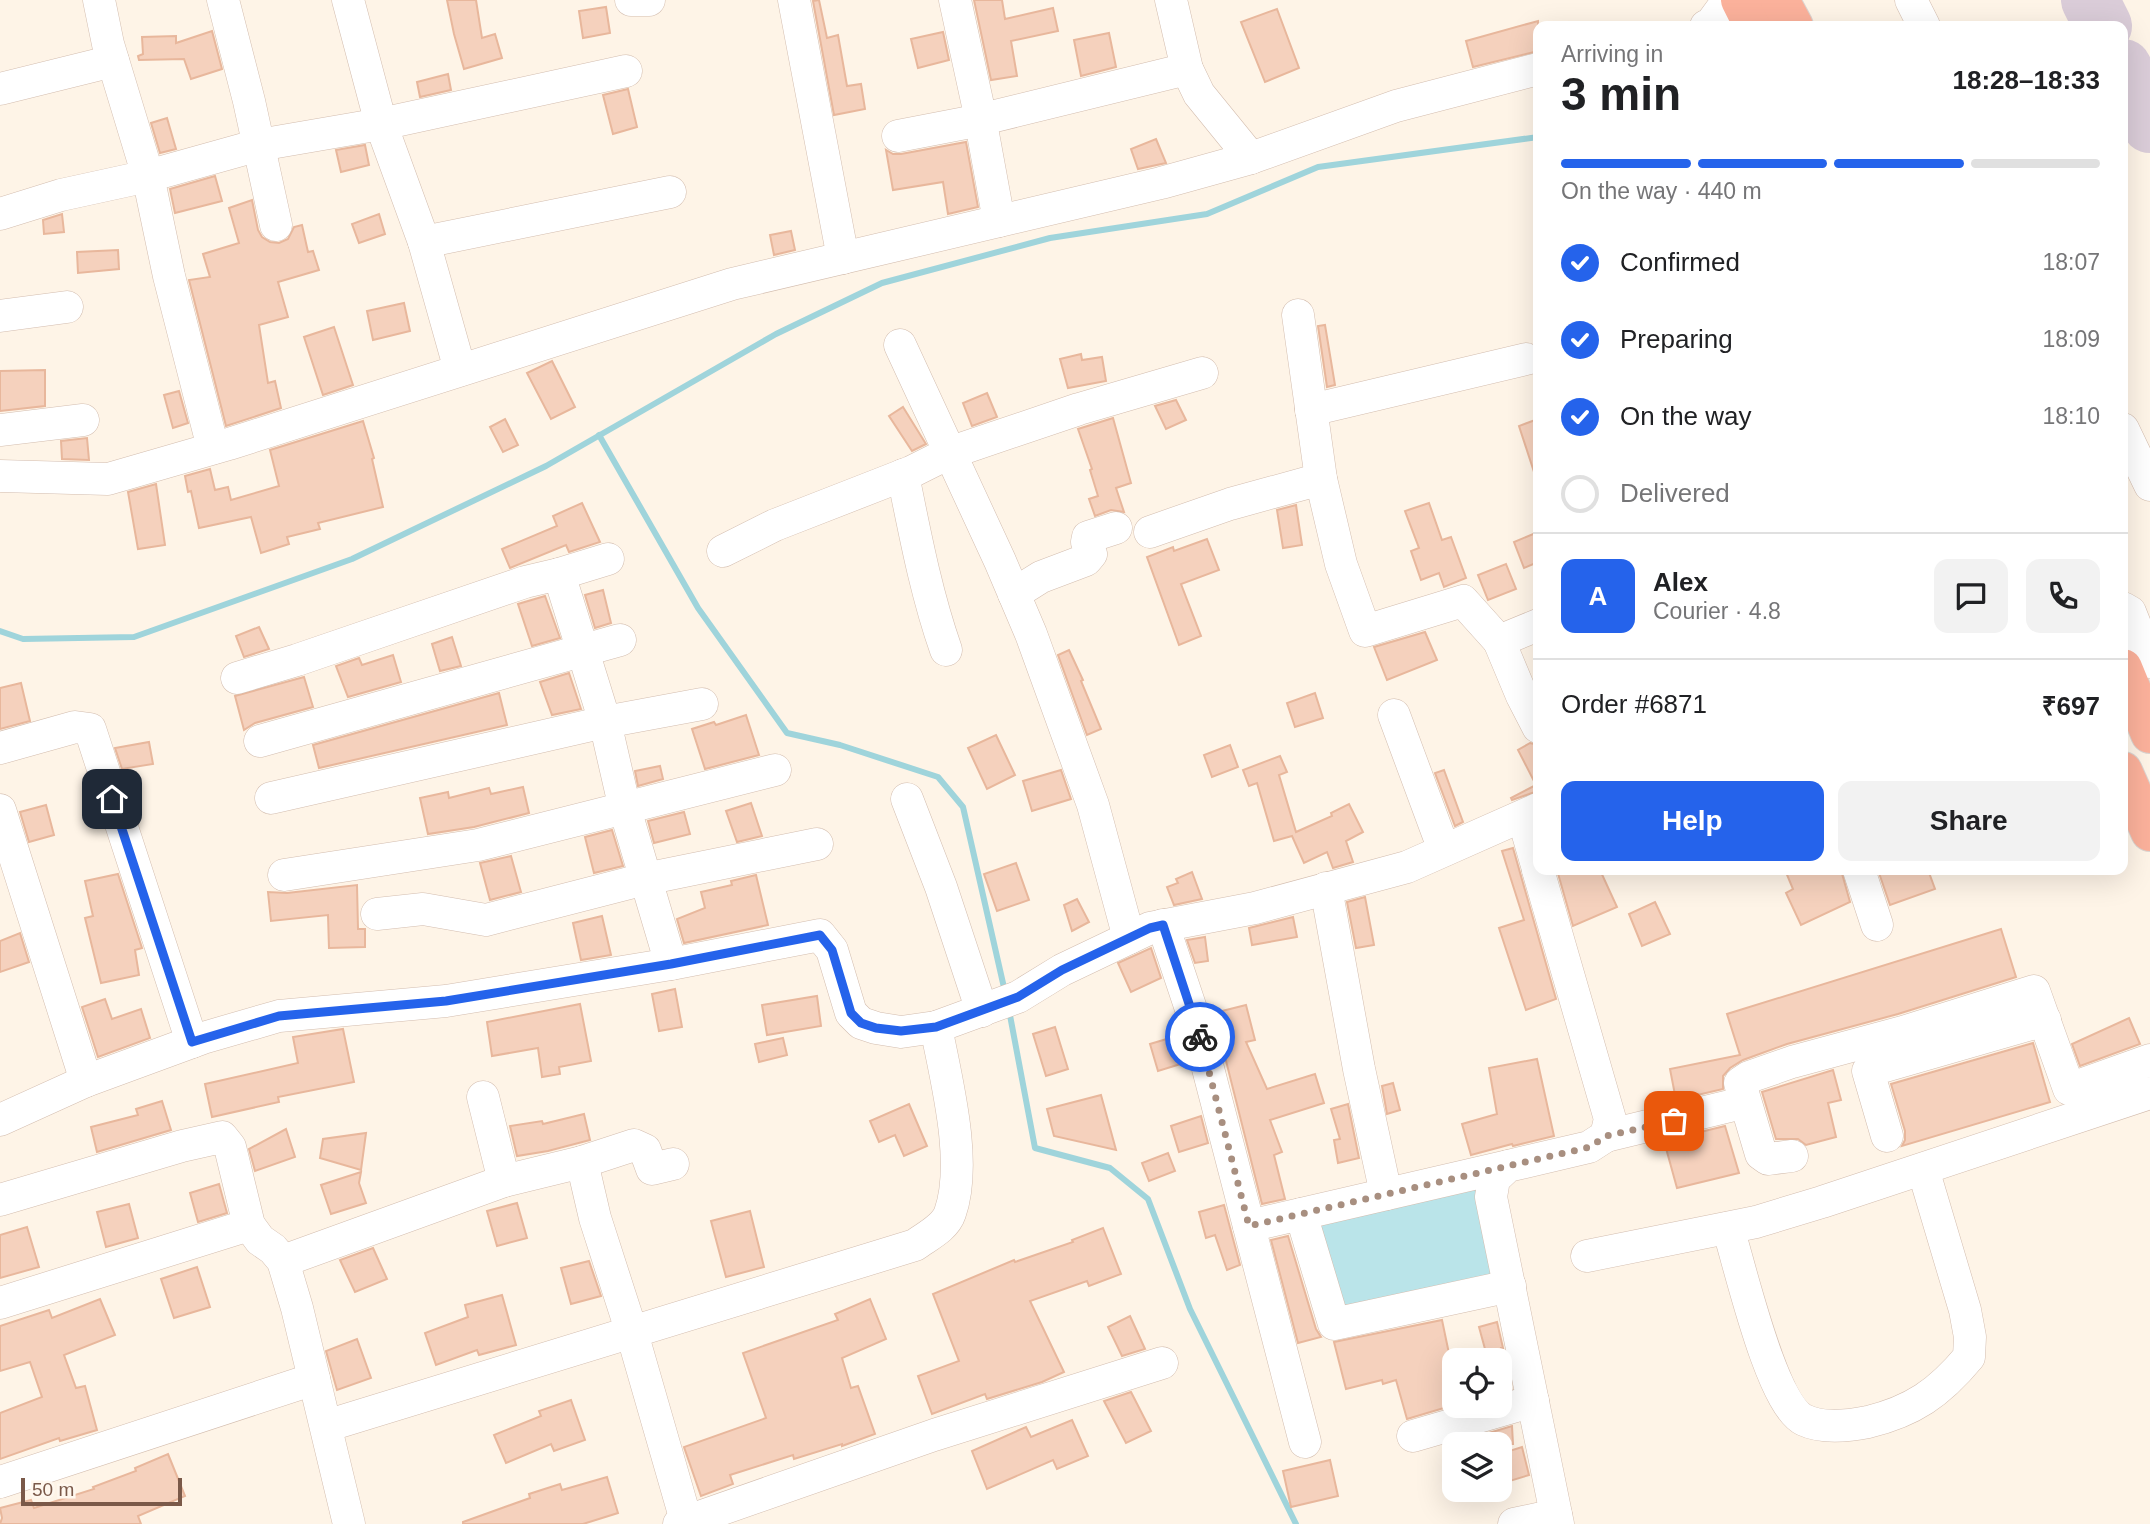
<!DOCTYPE html>
<meta charset="utf-8">
<style>
body{margin:0;font-family:Helvetica,sans-serif;background:#f2f2f2;color:#202124;height:100vh;display:flex;flex-direction:column;font-size:26px;white-space:nowrap}
*{box-sizing:border-box;margin:0}
p{font-size:23px;color:#757577}
.icon{flex:none;width:38px;height:38px;fill:none;stroke:currentColor;stroke-width:2;stroke-linecap:round;stroke-linejoin:round}
.map{position:relative;flex:1;overflow:hidden}
.sheet{position:absolute;left:1533px;top:21px;width:595px;height:854px;display:flex;flex-direction:column;background:#fff;border-radius:14px;box-shadow:0 7px 28px #0002}
.sheet>*{flex:none}
.controls{position:absolute;left:1442px;top:1348px;display:grid;gap:14px}
.controls a{display:grid;place-items:center;width:70px;height:70px;border-radius:14px;background:#fff;box-shadow:0 7px 28px #0002;font-size:35px}
.scale{position:absolute;left:21px;bottom:18px;width:161px;box-sizing:border-box;padding-left:7px;border:4px solid #7a5949;border-top:0;font-size:19px;line-height:24px;white-space:nowrap;color:#7a5949;-webkit-text-stroke:5px #fff8ef;paint-order:stroke}
.pin{position:absolute;display:grid;place-items:center;width:60px;height:60px;color:#fff;margin:-30px;border-radius:14px;box-shadow:0 4px 10px #0006}
.courier{position:absolute;display:grid;place-items:center;width:70px;height:70px;margin:-35px;border:5px solid #2563eb;border-radius:50%;background:#fff;color:#222;box-shadow:0 2px 9px #0007}
.overview em{font-style:normal;font-weight:700}
.overview div{display:flex;flex-direction:column-reverse}
.overview{display:flex;align-items:center;justify-content:space-between;height:119px;padding:0 28px}
h1{font-size:46px;font-weight:700;line-height:52px}
.bar{display:grid;grid-template-columns:repeat(4,1fr);gap:10px 7px;align-content:center;height:84px;padding:0 28px}
.bar i{height:9px;border-radius:5px;background:#e0e0e0}
.bar .current{background:#2563eb}
.bar p{grid-column:span 4}
.line{display:flex;align-items:center;gap:18px;padding:0 28px;border-top:2px solid #e0e0e0}
.line div{flex:1}
.round{display:grid;place-items:center;flex:none;width:74px;height:74px;border-radius:14px;background:#f2f2f2}
ol{padding:0 28px;list-style:none}
li{display:flex;align-items:center;gap:21px;height:77px}
li p{margin-inline-start:auto}
li .icon{padding:7px;border-radius:50%;background:#2563eb;color:#fff;stroke-width:4}
li:last-child{color:#757577}
li i{width:38px;height:38px;border:4px solid #e0e0e0;border-radius:50%}
.cta{display:flex;gap:14px;margin-top:auto;padding:14px 28px}
.cta a{flex:1;height:80px;border-radius:14px;background:#2563eb;color:#fff;font-size:28px;font-weight:700;line-height:80px;text-align:center}
.cta a+a{background:#f2f2f2;color:#202124}
.map>svg:first-child{display:block}
.water{fill:#bae4e9;stroke:#9fd4db;stroke-width:2}
.lines{fill:none;stroke-linecap:round;stroke-linejoin:round}
.stream{stroke:#9fd4db;stroke-width:6}
.taxiway{stroke:#daccd8;stroke-width:58}
.building{fill:#f5d1bd;stroke:#e8b79c;stroke-width:2}
.minor-casing{stroke:#d3bdaf;stroke-width:33}
.highway-casing{stroke:#dcd4d0;stroke-width:40}
.minor{stroke:#fff;stroke-width:32}
.highway{stroke:#fbb19b;stroke-width:38}
.done{stroke:#a88f80;stroke-width:7;stroke-dasharray:0 12.6}
.route{stroke:#2563eb;stroke-width:9}
</style>
<div class="map">
<svg width="2150" height="1524" viewBox="0 0 2150 1524">
<rect width="100%" height="100%" fill="#fef4e7"/>
<path class="water" d="M1474,1184L1499,1282L1343,1318L1317,1217Z"/>
<g class="lines">
<g class="stream">
<path d="M599,435L698,608L787,733L840,745L938,777L963,807L1005,992"/>
<path d="M0,631L23,639L134,637L352,559L546,466L776,334L882,283L1050,238L1207,214L1318,167L1538,137"/>
<path d="M1009,1010L1035,1148L1110,1168L1148,1199L1190,1309L1296,1524"/>
</g>
<g class="taxiway">
<path d="M2090,0L2103,26"/>
<path d="M2123,68L2150,124"/>
</g>
</g>
<g class="building">
<path d="M447,0H476L482,38L495,34L502,58L464,69L454,34Z"/>
<path d="M819,0L827,38L838,35L847,86L861,84L865,109L834,115L813,1Z"/>
<path d="M974,0H1002L1005,19L1053,8L1058,31L1011,41L1017,76L991,80Z"/>
<path d="M606,7L610,33L583,38L579,11Z"/>
<path d="M1277,9L1299,68L1265,82L1241,22Z"/>
<path d="M1538,21V51L1473,67L1466,41Z"/>
<path d="M212,31L222,69L191,79L184,59L139,60L138,56L143,54L142,37L176,36V43Z"/>
<path d="M943,32L949,60L918,68L911,39Z"/>
<path d="M1109,33L1116,67L1081,76L1074,40Z"/>
<path d="M448,74L451,90L420,97L417,82Z"/>
<path d="M628,89L637,127L613,134L603,95Z"/>
<path d="M167,118L176,149L160,153L151,123Z"/>
<path d="M1156,139L1166,163L1138,169L1131,149Z"/>
<path d="M966,142L978,207L948,214L943,182L893,190L886,150L893,154H901Z"/>
<path d="M365,145L369,165L341,172L336,150Z"/>
<path d="M215,176L222,201L175,213L170,189Z"/>
<path d="M252,200L258,230L262,237L270,242L279,243L288,239L294,227L302,225L308,252L313,251L319,270L278,282L288,317L259,325L268,383L275,381L281,408L226,426L189,280L210,277L203,254L239,243L229,208Z"/>
<path d="M62,214L64,232L44,234L43,220Z"/>
<path d="M379,214L385,234L359,243L352,224Z"/>
<path d="M791,231L795,250L774,255L770,235Z"/>
<path d="M118,250L119,269L78,273L77,252Z"/>
<path d="M404,303L410,331L373,340L367,311Z"/>
<path d="M1325,325L1335,385L1327,387L1318,326Z"/>
<path d="M334,327L353,385L323,395L304,337Z"/>
<path d="M1081,354L1082,360L1102,357L1106,381L1068,388L1060,359Z"/>
<path d="M552,361L575,407L551,419L527,373Z"/>
<path d="M45,370V406L0,411V371Z"/>
<path d="M179,391L188,423L173,428L164,395Z"/>
<path d="M987,393L997,417L972,426L963,403Z"/>
<path d="M1176,400L1186,420L1166,429L1155,406Z"/>
<path d="M903,407L926,444L912,451L889,416Z"/>
<path d="M1113,418L1131,483L1116,488L1124,512L1111,510L1095,516L1089,499L1098,496L1090,470L1092,469L1078,429Z"/>
<path d="M505,419L518,445L503,452L490,427Z"/>
<path d="M1538,419V475H1535L1519,426Z"/>
<path d="M363,421L374,458L372,459L383,507L318,523L320,529L287,537L289,544L261,553L251,517L199,528L191,491L188,492L185,476L210,469L215,490L228,487L231,500L279,486L270,450Z"/>
<path d="M87,438L89,460L62,459L61,441Z"/>
<path d="M156,484L165,545L138,549L128,492Z"/>
<path d="M582,503L600,542L569,552L566,545L510,568L502,549L557,526L553,516Z"/>
<path d="M1429,503L1442,540L1451,537L1466,578L1444,587L1439,573L1421,580L1411,551L1419,548L1405,511Z"/>
<path d="M1296,505L1302,545L1283,548L1277,510Z"/>
<path d="M1538,532V562L1524,568L1514,542Z"/>
<path d="M1207,539L1219,570L1181,584L1201,636L1179,645L1147,557L1173,547L1174,551Z"/>
<path d="M1506,564L1516,589L1488,600L1478,575Z"/>
<path d="M603,590L611,623L595,628L585,595Z"/>
<path d="M545,596L560,638L532,646L518,604Z"/>
<path d="M259,627L269,649L244,657L236,636Z"/>
<path d="M1425,632L1437,660L1387,680L1374,647Z"/>
<path d="M452,637L461,666L440,671L432,644Z"/>
<path d="M1069,650L1083,680L1081,681L1101,729L1087,735L1058,655Z"/>
<path d="M393,655L401,682L348,697L336,666L359,658L362,665Z"/>
<path d="M569,673L581,709L552,715L540,682Z"/>
<path d="M304,677L313,707L255,723L244,730L235,696Z"/>
<path d="M21,683L30,721L0,729V688Z"/>
<path d="M499,693L507,725L319,768L313,745Z"/>
<path d="M1315,693L1323,718L1295,727L1287,703Z"/>
<path d="M746,715L759,755L705,769L692,729L714,722L716,725Z"/>
<path d="M996,735L1015,775L987,789L968,748Z"/>
<path d="M149,742L153,764L122,769L115,748Z"/>
<path d="M1530,743L1538,745V791L1512,800L1511,798L1536,785L1518,750Z"/>
<path d="M1230,745L1238,767L1212,777L1204,755Z"/>
<path d="M1280,756L1287,772L1279,775L1296,832L1332,816L1331,813L1349,804L1363,832L1346,841L1353,862L1333,868L1327,852L1304,863L1292,836L1274,841L1257,783L1249,786L1243,770Z"/>
<path d="M660,766L663,779L638,786L635,771Z"/>
<path d="M1061,770L1071,799L1032,811L1023,781Z"/>
<path d="M1444,770L1463,822L1455,826L1435,773Z"/>
<path d="M523,787L529,813L474,827L428,834L420,798L448,792L449,798L489,788L491,794Z"/>
<path d="M751,803L762,836L737,842L726,811Z"/>
<path d="M46,805L54,835L29,842L20,812Z"/>
<path d="M684,812L690,834L654,843L648,821Z"/>
<path d="M612,830L623,866L594,873L585,837Z"/>
<path d="M1513,848L1556,999L1526,1010L1499,928L1524,920L1502,851Z"/>
<path d="M511,856L521,892L490,900L480,863Z"/>
<path d="M1016,863L1029,900L997,911L984,874Z"/>
<path d="M1557,870H1600L1617,907L1573,926Z"/>
<path d="M1785,870H1841L1850,902L1801,925L1786,893L1793,889Z"/>
<path d="M1878,870H1928L1935,889L1890,905Z"/>
<path d="M1192,872L1202,899L1174,905L1167,887L1178,883L1176,879Z"/>
<path d="M118,874L142,948L135,950L139,975L101,983L85,918L93,916L85,881Z"/>
<path d="M756,875L768,925L684,943L677,919L705,908L701,892L732,885L731,881Z"/>
<path d="M357,885L358,929H365V947L329,948L328,915L271,921L268,892L287,893Z"/>
<path d="M1365,897L1374,945L1356,948L1347,902Z"/>
<path d="M1077,899L1089,922L1072,931L1064,905Z"/>
<path d="M1655,902L1670,934L1642,946L1629,914Z"/>
<path d="M602,916L611,955L581,960L573,923Z"/>
<path d="M1293,917L1297,937L1252,945L1249,928Z"/>
<path d="M2001,929L2016,977L1898,1014L1787,1044L1743,1060L1730,1068L1723,1076V1089L1676,1100L1670,1069L1740,1055L1727,1014Z"/>
<path d="M20,933L29,962L0,972V941Z"/>
<path d="M1205,937L1208,961L1195,963L1187,940Z"/>
<path d="M1151,948L1161,978L1131,992L1118,963Z"/>
<path d="M675,989L682,1027L659,1031L652,994Z"/>
<path d="M817,996L821,1026L767,1035L762,1005Z"/>
<path d="M105,999L112,1019L141,1009L150,1038L98,1057L82,1007Z"/>
<path d="M580,1004L591,1061L559,1067L560,1074L542,1077L538,1048L492,1056L487,1022Z"/>
<path d="M1246,1005L1255,1040L1246,1042L1267,1089L1315,1074L1324,1103L1270,1120L1282,1152L1274,1155L1285,1199L1262,1204L1214,1013Z"/>
<path d="M2129,1018L2140,1044L2080,1066L2072,1044Z"/>
<path d="M1055,1027L1068,1069L1046,1076L1033,1034Z"/>
<path d="M343,1029L354,1082L278,1097L279,1102L212,1117L205,1084L298,1063L293,1037Z"/>
<path d="M1180,1035L1187,1062L1158,1071L1150,1044Z"/>
<path d="M783,1038L787,1055L759,1062L755,1044Z"/>
<path d="M2033,1043L2050,1102L1902,1146L1905,1140V1131L1891,1084Z"/>
<path d="M1537,1059L1554,1136L1513,1146L1512,1144L1471,1155L1462,1124L1497,1114L1489,1068Z"/>
<path d="M1833,1070L1841,1100L1828,1103L1836,1137L1806,1145L1798,1139H1776L1762,1092Z"/>
<path d="M1393,1083L1400,1110L1387,1114L1382,1086Z"/>
<path d="M1101,1095L1116,1150L1054,1136L1047,1109Z"/>
<path d="M162,1101L171,1130L97,1152L91,1127L138,1115L136,1109Z"/>
<path d="M909,1104L927,1146L904,1156L895,1135L879,1142L870,1121Z"/>
<path d="M1348,1104L1359,1158L1338,1163L1334,1140L1340,1139L1331,1109Z"/>
<path d="M584,1114L590,1140L548,1151L517,1156L510,1126L542,1121L543,1124Z"/>
<path d="M1201,1116L1208,1143L1179,1152L1171,1126Z"/>
<path d="M1725,1126L1739,1173L1677,1188L1664,1141Z"/>
<path d="M286,1129L295,1157L255,1171L249,1149Z"/>
<path d="M366,1133L361,1170L320,1158L323,1139Z"/>
<path d="M1168,1153L1175,1171L1149,1181L1142,1163Z"/>
<path d="M361,1172L359,1183L366,1203L331,1214L321,1185Z"/>
<path d="M219,1184L227,1213L198,1222L190,1193Z"/>
<path d="M517,1203L527,1238L497,1246L487,1211Z"/>
<path d="M129,1204L138,1238L106,1247L97,1212Z"/>
<path d="M1224,1205L1240,1265L1227,1270L1215,1235L1206,1238L1199,1212Z"/>
<path d="M750,1211L764,1267L726,1277L711,1221Z"/>
<path d="M27,1227L39,1267L0,1278V1235Z"/>
<path d="M1103,1228L1121,1274L1089,1286L1087,1281L1030,1301L1064,1372L1042,1382L987,1399L985,1394L932,1414L918,1376L959,1361L933,1294L1014,1260L1015,1262L1073,1242L1072,1240Z"/>
<path d="M1288,1236L1316,1329L1321,1337L1298,1343L1271,1240Z"/>
<path d="M373,1248L387,1279L355,1292L340,1260Z"/>
<path d="M589,1261L601,1296L571,1304L561,1268Z"/>
<path d="M197,1267L210,1307L174,1318L161,1279Z"/>
<path d="M502,1295L516,1345L479,1355L477,1350L436,1365L425,1333L468,1317L465,1305Z"/>
<path d="M100,1299L115,1335L64,1355L76,1388L85,1386L97,1430L60,1441L59,1438L0,1459V1413L42,1397L30,1362L0,1371V1326L49,1310L52,1318Z"/>
<path d="M870,1299L886,1339L842,1358L851,1388L858,1386L875,1434L842,1446V1444L794,1459L793,1455L730,1475L733,1484L701,1496L684,1447L766,1418L743,1353L838,1320L835,1314Z"/>
<path d="M1130,1316L1145,1349L1122,1356L1108,1327Z"/>
<path d="M1442,1320L1452,1368L1454,1367V1405L1407,1419L1396,1380L1383,1384L1382,1380L1346,1389L1334,1342Z"/>
<path d="M1497,1322L1503,1348H1501L1506,1383L1500,1385V1360H1488L1479,1327Z"/>
<path d="M357,1339L371,1378L337,1390L326,1351Z"/>
<path d="M1131,1392L1151,1431L1126,1443L1104,1401Z"/>
<path d="M571,1400L585,1440L554,1451L551,1444L506,1463L494,1435L541,1416L539,1411Z"/>
<path d="M1072,1420L1088,1456L1057,1469L1053,1460L987,1489L972,1451L1026,1427L1031,1437Z"/>
<path d="M1512,1426L1513,1444H1452Z"/>
<path d="M1522,1447L1529,1475L1500,1484V1454Z"/>
<path d="M168,1454L185,1496L138,1516L141,1524H0L2,1518L0,1508L31,1500L34,1508L94,1489L93,1487L136,1471L135,1468Z"/>
<path d="M1330,1460L1338,1496L1291,1507L1283,1471Z"/>
<path d="M607,1477L618,1513L583,1524H463V1522L530,1498L529,1494L560,1484L562,1490Z"/>
</g>
<g class="lines">
<defs>
<g id="minor">
<path d="M99,0L108,44L148,176L169,276L213,448"/>
<path d="M223,0L249,101L276,225"/>
<path d="M348,0L381,124L424,242L460,370"/>
<path d="M631,0H649"/>
<path d="M794,0L843,258"/>
<path d="M955,0L977,101L999,221"/>
<path d="M1171,0L1187,69L1199,94L1251,158"/>
<path d="M1911,0L1924,26"/>
<path d="M1706,26L1710,25L1721,10L1736,0"/>
<path d="M0,89L113,61"/>
<path d="M991,117L1187,69"/>
<path d="M898,136L981,120"/>
<path d="M0,214L61,195L148,176L259,145L381,124L626,71"/>
<path d="M424,242L670,192"/>
<path d="M1298,315L1321,479L1341,564L1365,631L1463,601L1499,641"/>
<path d="M0,316L67,307"/>
<path d="M900,345L1000,561L1031,634L1093,805L1129,938"/>
<path d="M1311,410L1526,359"/>
<path d="M2123,429L2150,485"/>
<path d="M0,430L83,420"/>
<path d="M903,475C915,534 926,593 946,650"/>
<path d="M0,476L108,479L229,444L732,284L1161,183L1251,158L1396,106L1538,69"/>
<path d="M1150,532L1230,504L1321,479"/>
<path d="M723,551L775,525L911,472L949,453L1079,409L1202,373"/>
<path d="M559,574L608,559"/>
<path d="M1014,594L1041,577L1086,560L1091,554L1087,542L1088,537L1116,528"/>
<path d="M2123,608L2130,612L2150,662"/>
<path d="M1538,625L1499,641L1522,696L1538,727"/>
<path d="M237,678L297,660L525,582L559,574L605,722L625,809L671,964"/>
<path d="M1394,715L1444,850"/>
<path d="M260,741L620,640"/>
<path d="M0,748L75,727L90,729L192,1042"/>
<path d="M271,798L605,722L702,704"/>
<path d="M907,799L941,887L982,1011"/>
<path d="M0,810L86,1081"/>
<path d="M1523,817L1538,869"/>
<path d="M1538,870L1610,1119L1606,1136L1589,1147L1508,1166L1494,1179L1491,1197L1558,1524"/>
<path d="M1859,870L1877,925"/>
<path d="M284,875L478,845L775,770"/>
<path d="M1326,888L1359,1069L1386,1194"/>
<path d="M377,914L423,909L486,920L645,879L817,844"/>
<path d="M1163,925L1198,1030L1305,1442"/>
<path d="M483,1097L504,1181L582,1162L595,1218L632,1333L687,1524"/>
<path d="M0,1120L86,1081L203,1038L279,1016L446,1001L671,964L820,935L832,950L851,1013L861,1023L876,1028L901,1032L936,1027L1018,997L1062,970L1150,928L1255,908L1407,867L1538,809"/>
<path d="M1606,1136L1734,1105"/>
<path d="M1887,1136L1868,1071L2045,1020"/>
<path d="M1792,1156L1768,1159L1761,1154L1740,1083L1749,1077L1792,1062L1903,1032L2034,991L2069,1089L2150,1060"/>
<path d="M582,1162L634,1145L645,1150L652,1169L673,1164"/>
<path d="M0,1200L182,1146L222,1137L230,1147L249,1225L260,1240L273,1249L283,1261L297,1308L349,1524"/>
<path d="M1301,1214L1334,1324L1510,1286"/>
<path d="M1249,1226L1508,1166"/>
<path d="M1728,1228C1740,1266 1771,1404 1804,1420C1823,1429 1848,1426 1868,1422C1913,1411 1939,1393 1969,1357L1970,1337L1965,1310L1923,1169"/>
<path d="M1587,1256L1756,1222L1822,1202L2150,1093"/>
<path d="M283,1261L504,1181"/>
<path d="M0,1303L249,1225"/>
<path d="M326,1426L915,1245C927,1236 945,1228 950,1213C968,1162 946,1079 936,1027"/>
<path d="M1413,1436L1533,1401"/>
<path d="M0,1482L314,1379"/>
<path d="M679,1524L934,1435L1162,1363"/>
<path d="M1514,1524L1556,1515"/>
</g>
<g id="highway">
<path d="M1740,0L1753,26"/>
<path d="M1780,0L1794,26"/>
<path d="M2123,668L2150,734"/>
<path d="M2123,771L2150,832"/>
</g>
</defs>
<use href="#minor" class="minor-casing"/>
<use href="#highway" class="highway-casing"/>
<use href="#minor" class="minor"/>
<use href="#highway" class="highway"/>
</g>
<g class="lines">
<path class="done" d="M1200,1037L1249,1226L1590,1147L1606,1136L1674,1121"/>
<path class="route" d="M112,799L192,1042L279,1016L446,1001L671,964L820,935L832,950L851,1013L861,1023L876,1028L901,1031L936,1027L1018,997L1062,970L1150,928L1163,925L1200,1037"/>
</g>
</svg>
<div class="controls">
<a><svg class="icon" aria-label="locate" viewBox="0 0 24 24"><circle cx="12" cy="12" r="6"/><path d="M12 2v4M12 18v4M2 12h4M18 12h4"/></svg></a>
<a><svg class="icon" aria-label="layers" viewBox="0 0 24 24"><path d="M12 4l9 5-9 5-9-5zM3 14l9 5 9-5"/></svg></a>
</div>
<div class="scale">50 m</div>
<div class="pin" style="left:1674px;top:1121px;background:#ea580c"><svg class="icon" aria-label="bag" viewBox="0 0 24 24"><path d="M5 8h14l-1 12H6zM9 8a3 3 0 0 1 6 0"/></svg></div>
<div class="pin" style="left:112px;top:799px;background:#1f2937"><svg class="icon" aria-label="home" viewBox="0 0 24 24"><path d="M3 11l9-7 9 7M6 9v11h12V9"/></svg></div>
<div class="courier" style="left:1200px;top:1037px"><svg class="icon" aria-label="bike" viewBox="0 0 24 24"><circle cx="6" cy="16" r="4"/><circle cx="18" cy="16" r="4"/><path d="M6 16l4-8h5l3 8M10 8l3 8H6M13 5h3"/></svg></div>
<section class="sheet">
<div class="overview"><div><h1>3 min</h1><p>Arriving in</p></div><em>18:28–18:33</em></div>
<div class="bar"><i class="current"></i><i class="current"></i><i class="current"></i><i></i><p>On the way · 440 m</p></div>
<ol>
<li><svg class="icon" aria-label="check" viewBox="0 0 24 24"><path d="M5 12l5 5 9-10"/></svg>Confirmed<p>18:07</p></li>
<li><svg class="icon" aria-label="check" viewBox="0 0 24 24"><path d="M5 12l5 5 9-10"/></svg>Preparing<p>18:09</p></li>
<li><svg class="icon" aria-label="check" viewBox="0 0 24 24"><path d="M5 12l5 5 9-10"/></svg>On the way<p>18:10</p></li>
<li><i></i>Delivered</li>
</ol>
<div class="line" style="height:126px"><b class="round" style="background:#2563eb;color:#fff">A</b><div><b>Alex</b><p>Courier · 4.8</p></div><a class="round"><svg class="icon" aria-label="chat" viewBox="0 0 24 24"><path d="M4 5h16v11H9l-5 4z"/></svg></a><a class="round"><svg class="icon" aria-label="phone" viewBox="0 0 24 24"><path d="M5 4h4l2 5-3 2q2 4 5 5l2-3 5 2v4C11 20 4 13 5 4z"/></svg></a></div>
<div class="line" style="height:91px"><div>Order #6871</div><b>₹697</b></div>
<div class="cta"><a>Help</a><a>Share</a></div>
</section>
</div>
